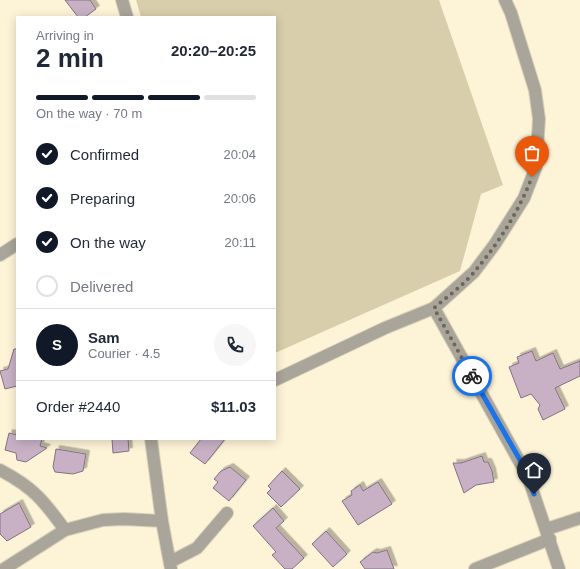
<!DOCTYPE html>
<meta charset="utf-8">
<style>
body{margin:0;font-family:Arial,sans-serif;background:#f6f6f7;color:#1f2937;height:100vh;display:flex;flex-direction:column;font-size:15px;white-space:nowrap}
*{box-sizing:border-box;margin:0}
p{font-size:13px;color:#747a83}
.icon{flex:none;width:22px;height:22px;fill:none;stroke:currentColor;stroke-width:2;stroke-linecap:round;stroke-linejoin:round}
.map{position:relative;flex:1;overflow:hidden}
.sheet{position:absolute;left:16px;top:16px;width:260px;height:424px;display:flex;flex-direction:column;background:#fff;border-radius:0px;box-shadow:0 2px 10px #0003}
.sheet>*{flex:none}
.pin{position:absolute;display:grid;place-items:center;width:34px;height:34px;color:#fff;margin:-41px -17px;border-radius:50% 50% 50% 0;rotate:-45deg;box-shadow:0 0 4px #0007}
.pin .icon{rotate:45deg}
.courier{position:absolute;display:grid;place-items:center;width:40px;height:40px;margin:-20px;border:3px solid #1a73e8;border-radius:50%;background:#fff;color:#222;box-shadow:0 1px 5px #0007}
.headline em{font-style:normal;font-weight:600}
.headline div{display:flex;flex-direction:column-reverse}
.headline{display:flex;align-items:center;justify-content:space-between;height:68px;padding:0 20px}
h1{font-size:26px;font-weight:600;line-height:30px}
.bar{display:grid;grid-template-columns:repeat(4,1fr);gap:6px 4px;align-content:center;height:48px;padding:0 20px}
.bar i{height:5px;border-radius:3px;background:#e0e1e3}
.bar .on{background:#111827}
.bar p{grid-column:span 4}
.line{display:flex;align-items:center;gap:10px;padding:0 20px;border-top:1px solid #e0e1e3}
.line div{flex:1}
.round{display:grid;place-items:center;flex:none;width:42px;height:42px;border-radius:21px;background:#f6f6f7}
ol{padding:0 20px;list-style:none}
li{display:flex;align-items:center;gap:12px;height:44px}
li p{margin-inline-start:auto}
li .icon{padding:4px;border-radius:50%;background:#111827;color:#fff;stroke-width:4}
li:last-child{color:#747a83}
li i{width:22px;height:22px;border:2px solid #e0e1e3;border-radius:50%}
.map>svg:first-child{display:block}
.green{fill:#d9ceab}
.building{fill:#c8b1c5;stroke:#857083;filter:url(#shadow)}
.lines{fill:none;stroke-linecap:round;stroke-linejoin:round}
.minor-casing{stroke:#d9d1b8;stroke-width:14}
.minor{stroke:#a9a59a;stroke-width:12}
.done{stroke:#6c6757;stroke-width:4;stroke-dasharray:0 7.2}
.route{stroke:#1a73e8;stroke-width:5}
</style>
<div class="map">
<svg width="580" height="569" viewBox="0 0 580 569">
<defs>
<filter id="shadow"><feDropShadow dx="3.5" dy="-3.5" stdDeviation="0" flood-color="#0004"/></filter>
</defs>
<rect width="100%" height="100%" fill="#fdf4d8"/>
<path class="green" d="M136,0H439L503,185L481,194L460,271L275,353V17H141Z"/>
<g class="building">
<path d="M65,0H90L96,9L85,17H78Z"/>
<path d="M14,349H17V386L5,389L0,371L8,369Z"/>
<path d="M532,351L536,361L553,353L560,369L580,361V376L555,388L565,409L543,420L538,409L540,405L531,394L521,398L509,367L519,363L517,357Z"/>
<path d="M9,433L17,435V439H42L40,446L47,448L26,462L17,460L16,453L5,450Z"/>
<path d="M112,439H128L129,451L113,453Z"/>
<path d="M201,439H225L205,464L190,453Z"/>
<path d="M56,449L86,454L83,471L73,474L55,472L53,467Z"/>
<path d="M482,456L484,462H488L492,471L494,482L476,485L464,493L453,463H461Z"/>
<path d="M230,467L246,480L229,501L213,488L218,482L214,479L221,471Z"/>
<path d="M282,471L300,489L281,507L267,493L271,489L268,486Z"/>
<path d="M378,482L392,504L358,525L342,501L352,495L351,491L360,485L363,491Z"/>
<path d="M19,503L31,527L7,541L0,534V514Z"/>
<path d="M273,508L284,521L276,528L304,558L292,569H285L272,555L276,552L253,526Z"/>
<path d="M326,531L347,554L333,567L312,544Z"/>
<path d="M387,550L394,569H365L360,562L373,552L377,553Z"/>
</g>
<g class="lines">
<defs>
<g id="minor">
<path d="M122,0L127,17"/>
<path d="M0,255L17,244"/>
<path d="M434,308L474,272L495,244L524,198L536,167L539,119L535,90L511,13L505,0"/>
<path d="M275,380L385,328L434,308L528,477L559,569"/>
<path d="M151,439L162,521L171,569"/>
<path d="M0,470C33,487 44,501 65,530"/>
<path d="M547,529L580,518"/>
<path d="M170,562L197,548L227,513"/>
<path d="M4,569L65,530L103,520L124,519L162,521"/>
<path d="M475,569L550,539"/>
</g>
</defs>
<use href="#minor" class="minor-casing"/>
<use href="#minor" class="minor"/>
</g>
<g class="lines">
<path class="done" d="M472,376L434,308C448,296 464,285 475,271C498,244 519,211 532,177"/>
<path class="route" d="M472,376L520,460L534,494"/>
</g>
</svg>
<div class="pin" style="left:532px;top:177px;background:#ea580c"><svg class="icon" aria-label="bag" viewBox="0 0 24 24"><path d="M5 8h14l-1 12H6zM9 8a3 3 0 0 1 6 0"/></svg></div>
<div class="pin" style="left:534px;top:494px;background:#1f2937"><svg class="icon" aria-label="home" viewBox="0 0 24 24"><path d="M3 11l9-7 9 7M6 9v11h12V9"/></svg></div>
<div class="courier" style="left:472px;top:376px"><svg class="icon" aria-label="bike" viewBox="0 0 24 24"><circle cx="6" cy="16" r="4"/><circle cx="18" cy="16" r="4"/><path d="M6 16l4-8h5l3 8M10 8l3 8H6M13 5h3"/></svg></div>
<section class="sheet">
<div class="headline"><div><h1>2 min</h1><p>Arriving in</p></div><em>20:20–20:25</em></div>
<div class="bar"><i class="on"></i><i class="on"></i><i class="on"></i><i></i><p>On the way · 70 m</p></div>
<ol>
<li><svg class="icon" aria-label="check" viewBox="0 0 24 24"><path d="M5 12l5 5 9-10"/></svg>Confirmed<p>20:04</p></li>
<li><svg class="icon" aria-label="check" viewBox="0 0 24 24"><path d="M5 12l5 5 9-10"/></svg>Preparing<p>20:06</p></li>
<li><svg class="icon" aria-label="check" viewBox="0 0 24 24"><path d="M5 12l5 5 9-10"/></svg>On the way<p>20:11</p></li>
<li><i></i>Delivered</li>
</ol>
<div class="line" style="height:72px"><b class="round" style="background:#111827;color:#fff">S</b><div><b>Sam</b><p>Courier · 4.5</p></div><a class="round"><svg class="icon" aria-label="phone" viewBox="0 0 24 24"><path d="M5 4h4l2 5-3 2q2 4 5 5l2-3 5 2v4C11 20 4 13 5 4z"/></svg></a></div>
<div class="line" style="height:52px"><div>Order #2440</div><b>$11.03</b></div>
</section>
</div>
